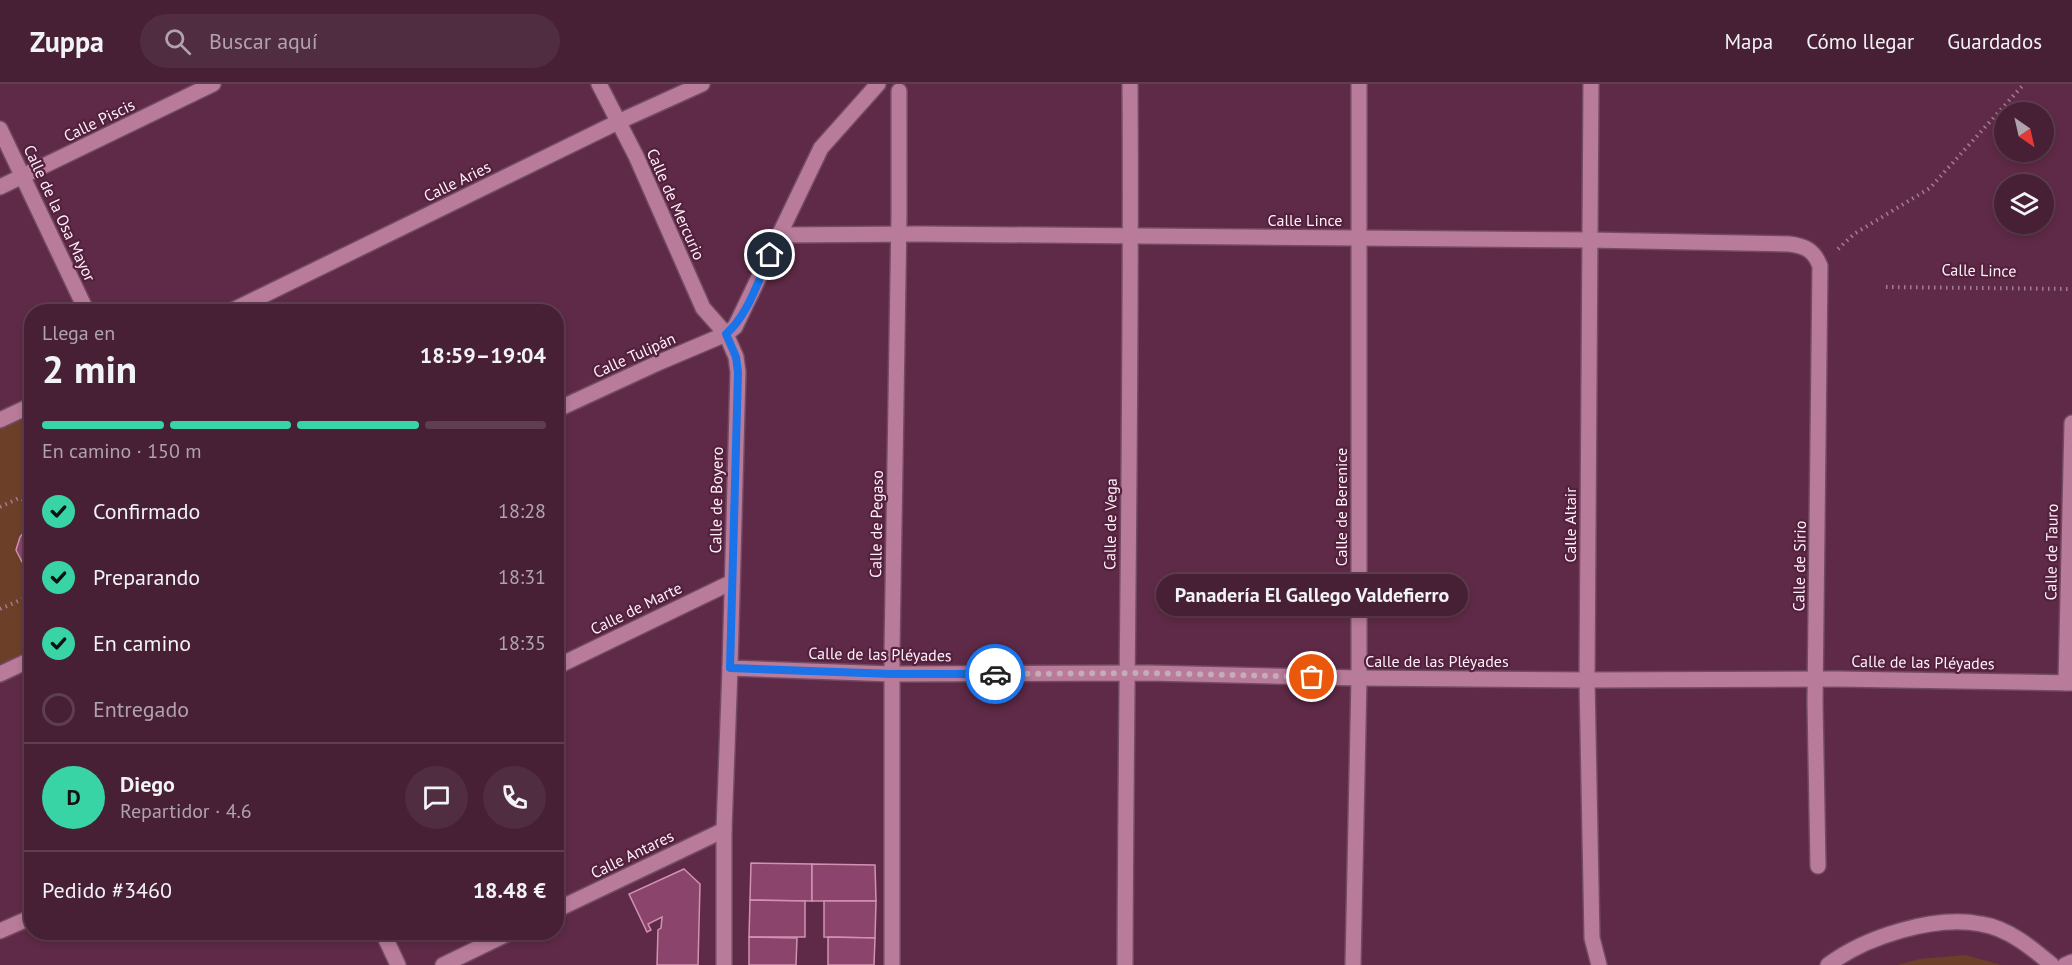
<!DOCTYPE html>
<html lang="es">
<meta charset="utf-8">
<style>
body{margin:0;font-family:"PT Sans",sans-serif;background:#512d41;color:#f1f3f6;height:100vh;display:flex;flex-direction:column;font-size:22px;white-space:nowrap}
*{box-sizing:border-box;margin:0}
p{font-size:20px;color:#b0a3ad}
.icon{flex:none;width:33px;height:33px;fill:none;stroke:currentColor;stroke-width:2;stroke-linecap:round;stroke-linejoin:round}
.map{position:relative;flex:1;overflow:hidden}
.panel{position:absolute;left:24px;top:220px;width:540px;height:636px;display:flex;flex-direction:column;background:#472035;border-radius:24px;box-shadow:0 3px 9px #0003,0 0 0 2px #5f3e50}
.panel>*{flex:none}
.needle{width:39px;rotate:146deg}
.controls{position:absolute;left:1994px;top:18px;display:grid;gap:12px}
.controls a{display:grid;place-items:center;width:60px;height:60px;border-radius:50%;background:#472035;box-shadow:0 3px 9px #0003,0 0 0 2px #5f3e50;font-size:30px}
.pin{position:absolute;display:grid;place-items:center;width:51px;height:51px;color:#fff;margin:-26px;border:3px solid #fff;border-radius:50%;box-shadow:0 2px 6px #0007}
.courier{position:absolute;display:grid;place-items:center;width:60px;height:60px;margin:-30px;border:4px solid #1a73e8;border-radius:50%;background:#fff;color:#222;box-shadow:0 2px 8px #0007}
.bubble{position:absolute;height:42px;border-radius:21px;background:#472035;box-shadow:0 3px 9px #0003,0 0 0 2px #5f3e50;font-size:20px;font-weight:700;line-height:42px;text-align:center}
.summary em{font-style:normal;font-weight:700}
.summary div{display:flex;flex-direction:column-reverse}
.summary{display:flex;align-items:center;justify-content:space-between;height:102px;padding:0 18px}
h1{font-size:39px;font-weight:700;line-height:45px}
.bar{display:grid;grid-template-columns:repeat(4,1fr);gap:9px 6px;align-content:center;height:72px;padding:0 18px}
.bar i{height:8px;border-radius:4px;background:#5f3e50}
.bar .selected{background:#38d4a6}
.bar p{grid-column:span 4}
.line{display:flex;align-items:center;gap:15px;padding:0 18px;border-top:2px solid #5f3e50}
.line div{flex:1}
.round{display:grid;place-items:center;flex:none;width:63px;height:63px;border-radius:32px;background:#512d41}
ol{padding:0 18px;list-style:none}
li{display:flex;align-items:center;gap:18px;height:66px}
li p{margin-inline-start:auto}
li .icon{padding:6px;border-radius:50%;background:#38d4a6;color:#111;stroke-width:4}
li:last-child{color:#b0a3ad}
li i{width:33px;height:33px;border:3px solid #5f3e50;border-radius:50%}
header{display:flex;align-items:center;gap:36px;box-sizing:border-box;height:84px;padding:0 30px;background:#472035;border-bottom:2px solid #5f3e50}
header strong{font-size:28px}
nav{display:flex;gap:33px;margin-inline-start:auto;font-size:21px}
.search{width:420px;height:54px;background:#512d41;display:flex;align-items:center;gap:15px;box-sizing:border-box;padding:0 21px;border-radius:33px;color:#b0a3ad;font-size:22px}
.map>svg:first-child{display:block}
.green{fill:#6c4028}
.building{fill:#8b446b;stroke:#d192b2;stroke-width:1.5}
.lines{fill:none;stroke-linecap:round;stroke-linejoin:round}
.minor-casing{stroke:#734a62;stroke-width:18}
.tertiary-casing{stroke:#734a62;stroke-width:18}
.path{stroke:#a27d91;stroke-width:4;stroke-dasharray:1.5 4.5;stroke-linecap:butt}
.minor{stroke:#b87b9a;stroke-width:15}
.tertiary{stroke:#b87b9a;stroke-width:15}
.done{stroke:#c6abb9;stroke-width:6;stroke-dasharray:0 10.8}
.route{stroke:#1a73e8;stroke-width:8}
.labels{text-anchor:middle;stroke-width:4.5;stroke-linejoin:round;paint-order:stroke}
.street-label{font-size:16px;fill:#fef0f7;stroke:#53203d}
</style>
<header>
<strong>Zuppa</strong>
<div class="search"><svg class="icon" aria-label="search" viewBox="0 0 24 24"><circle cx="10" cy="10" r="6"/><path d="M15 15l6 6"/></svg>Buscar aquí</div>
<nav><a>Mapa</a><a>Cómo llegar</a><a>Guardados</a></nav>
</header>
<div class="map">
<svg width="2072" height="881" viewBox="0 0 2072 881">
<rect width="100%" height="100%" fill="#5f2a47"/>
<g class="green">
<path d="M31,321V575L0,590V336Z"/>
<path d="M1965,871L2001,881H1897L1920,875Z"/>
</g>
<g class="building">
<path d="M30,445H32V483L22,478L16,466L20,453L24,448Z"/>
<path d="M751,779L812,780V817L750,816Z"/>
<path d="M812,780L875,781L876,817H812Z"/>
<path d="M684,785L700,800L698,881H657L658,846L661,844L662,833L648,840L651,846L647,848L629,810Z"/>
<path d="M750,816L805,817V853H749Z"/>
<path d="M824,817H876L875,854L824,853Z"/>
<path d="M749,853L797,854L796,881H749Z"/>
<path d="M828,853L875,854L874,881H828Z"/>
</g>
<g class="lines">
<defs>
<g id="minor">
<path d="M599,0L636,72L703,224L726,250"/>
<path d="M1591,0L1587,596L1837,595L2072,599"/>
<path d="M0,45L87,228"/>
<path d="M0,103L213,0"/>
<path d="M780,151L920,150L1589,156L1789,160C1805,162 1814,166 1820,182L1815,618L1818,782"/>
<path d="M556,583L732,498"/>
<path d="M2066,599L2072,339"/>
<path d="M556,826L724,746"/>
<path d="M0,847L32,833"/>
<path d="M383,849L398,881"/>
<path d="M443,881L509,849"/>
<path d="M724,881V746L730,584"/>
<path d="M1125,881C1126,587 1132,294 1130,0"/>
<path d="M1353,881L1359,594V0"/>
<path d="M2065,881L2072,878"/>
</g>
<g id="tertiary">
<path d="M229,228L618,38L702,0"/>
<path d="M726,250L736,273L738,288L730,584L892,590L1149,589L1359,594L1587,596L1592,854L1599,881"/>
<path d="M556,326L660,278L726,250L735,243L821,64L878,0"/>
<path d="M0,336L32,321"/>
<path d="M0,590L32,575"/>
<path d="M892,881V566L899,131V7"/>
<path d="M1828,881C1865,853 1934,831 1981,840C2008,844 2032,864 2052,881"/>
</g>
</defs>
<use href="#minor" class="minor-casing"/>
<use href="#tertiary" class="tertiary-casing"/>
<g class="path">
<path d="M1838,165L1854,150L1930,104L2024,0"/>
<path d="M1886,203L2072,205"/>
<path d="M0,423L19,414L32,419"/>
<path d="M0,525L32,511"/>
</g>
<use href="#minor" class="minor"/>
<use href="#tertiary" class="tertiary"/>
</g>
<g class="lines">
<path class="done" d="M995,590L1149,589L1312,593"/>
<path class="route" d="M770,171C758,197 748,231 726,250L736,273L738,288L730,584L892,590H995"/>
</g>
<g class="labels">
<g class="street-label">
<text transform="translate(99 36) rotate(-26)" y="6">Calle Piscis</text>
<text transform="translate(457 97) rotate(-26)" y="6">Calle Aries</text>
<text transform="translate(676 120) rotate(66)" y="6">Calle de Mercurio</text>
<text transform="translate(60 129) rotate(65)" y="6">Calle de la Osa Mayor</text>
<text x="1305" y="142">Calle Lince</text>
<text transform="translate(1979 186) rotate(1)" y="6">Calle Lince</text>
<text transform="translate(634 271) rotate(-24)" y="6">Calle Tulipán</text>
<text transform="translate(716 416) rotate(-89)" y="6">Calle de Boyero</text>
<text transform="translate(1341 423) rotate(-90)" y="6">Calle de Berenice</text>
<text transform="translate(876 440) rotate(-89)" y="6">Calle de Pegaso</text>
<text transform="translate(1110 440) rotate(-89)" y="6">Calle de Vega</text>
<text transform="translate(1570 441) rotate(-90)" y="6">Calle Altair</text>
<text transform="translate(2051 468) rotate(-89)" y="6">Calle de Tauro</text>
<text transform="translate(1799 482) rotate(-89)" y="6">Calle de Sirio</text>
<text transform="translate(636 524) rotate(-26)" y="6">Calle de Marte</text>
<text transform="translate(880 570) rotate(1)" y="6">Calle de las Pléyades</text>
<text x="1437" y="583">Calle de las Pléyades</text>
<text transform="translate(1923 578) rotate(1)" y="6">Calle de las Pléyades</text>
<text transform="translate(632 770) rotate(-26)" y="6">Calle Antares</text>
</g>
</g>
</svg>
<div class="controls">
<a><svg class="needle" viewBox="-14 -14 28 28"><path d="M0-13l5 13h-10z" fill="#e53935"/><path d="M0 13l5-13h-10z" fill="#b0a3ad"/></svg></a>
<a><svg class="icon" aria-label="layers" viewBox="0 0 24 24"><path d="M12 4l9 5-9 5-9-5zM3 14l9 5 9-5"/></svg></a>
</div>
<div class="pin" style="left:1312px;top:593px;background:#ea580c"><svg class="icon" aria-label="bag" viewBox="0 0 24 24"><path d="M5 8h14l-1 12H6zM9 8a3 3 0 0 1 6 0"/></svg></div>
<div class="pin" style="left:770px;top:171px;background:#1f2937"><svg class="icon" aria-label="home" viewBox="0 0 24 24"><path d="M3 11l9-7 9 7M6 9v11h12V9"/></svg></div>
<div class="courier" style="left:995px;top:590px"><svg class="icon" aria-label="car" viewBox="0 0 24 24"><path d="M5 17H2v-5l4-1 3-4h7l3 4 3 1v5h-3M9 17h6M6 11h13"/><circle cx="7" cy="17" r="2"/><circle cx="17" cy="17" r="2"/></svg></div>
<div class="bubble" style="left:1156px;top:490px;width:312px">Panadería El Gallego Valdefierro</div>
<section class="panel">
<div class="summary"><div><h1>2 min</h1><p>Llega en</p></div><em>18:59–19:04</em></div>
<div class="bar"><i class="selected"></i><i class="selected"></i><i class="selected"></i><i></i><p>En camino · 150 m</p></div>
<ol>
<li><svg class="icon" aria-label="check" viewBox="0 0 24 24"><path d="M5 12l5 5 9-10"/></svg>Confirmado<p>18:28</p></li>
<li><svg class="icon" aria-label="check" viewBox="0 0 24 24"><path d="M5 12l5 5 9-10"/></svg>Preparando<p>18:31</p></li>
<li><svg class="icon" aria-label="check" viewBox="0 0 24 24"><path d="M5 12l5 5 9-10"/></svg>En camino<p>18:35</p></li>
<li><i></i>Entregado</li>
</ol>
<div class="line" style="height:108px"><b class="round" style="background:#38d4a6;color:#111">D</b><div><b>Diego</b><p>Repartidor · 4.6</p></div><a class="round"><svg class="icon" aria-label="chat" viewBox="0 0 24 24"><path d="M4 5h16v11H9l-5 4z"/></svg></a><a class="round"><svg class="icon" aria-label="phone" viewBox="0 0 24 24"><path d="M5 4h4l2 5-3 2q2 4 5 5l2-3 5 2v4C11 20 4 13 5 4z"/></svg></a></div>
<div class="line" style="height:78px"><div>Pedido #3460</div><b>18.48 €</b></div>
</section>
</div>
